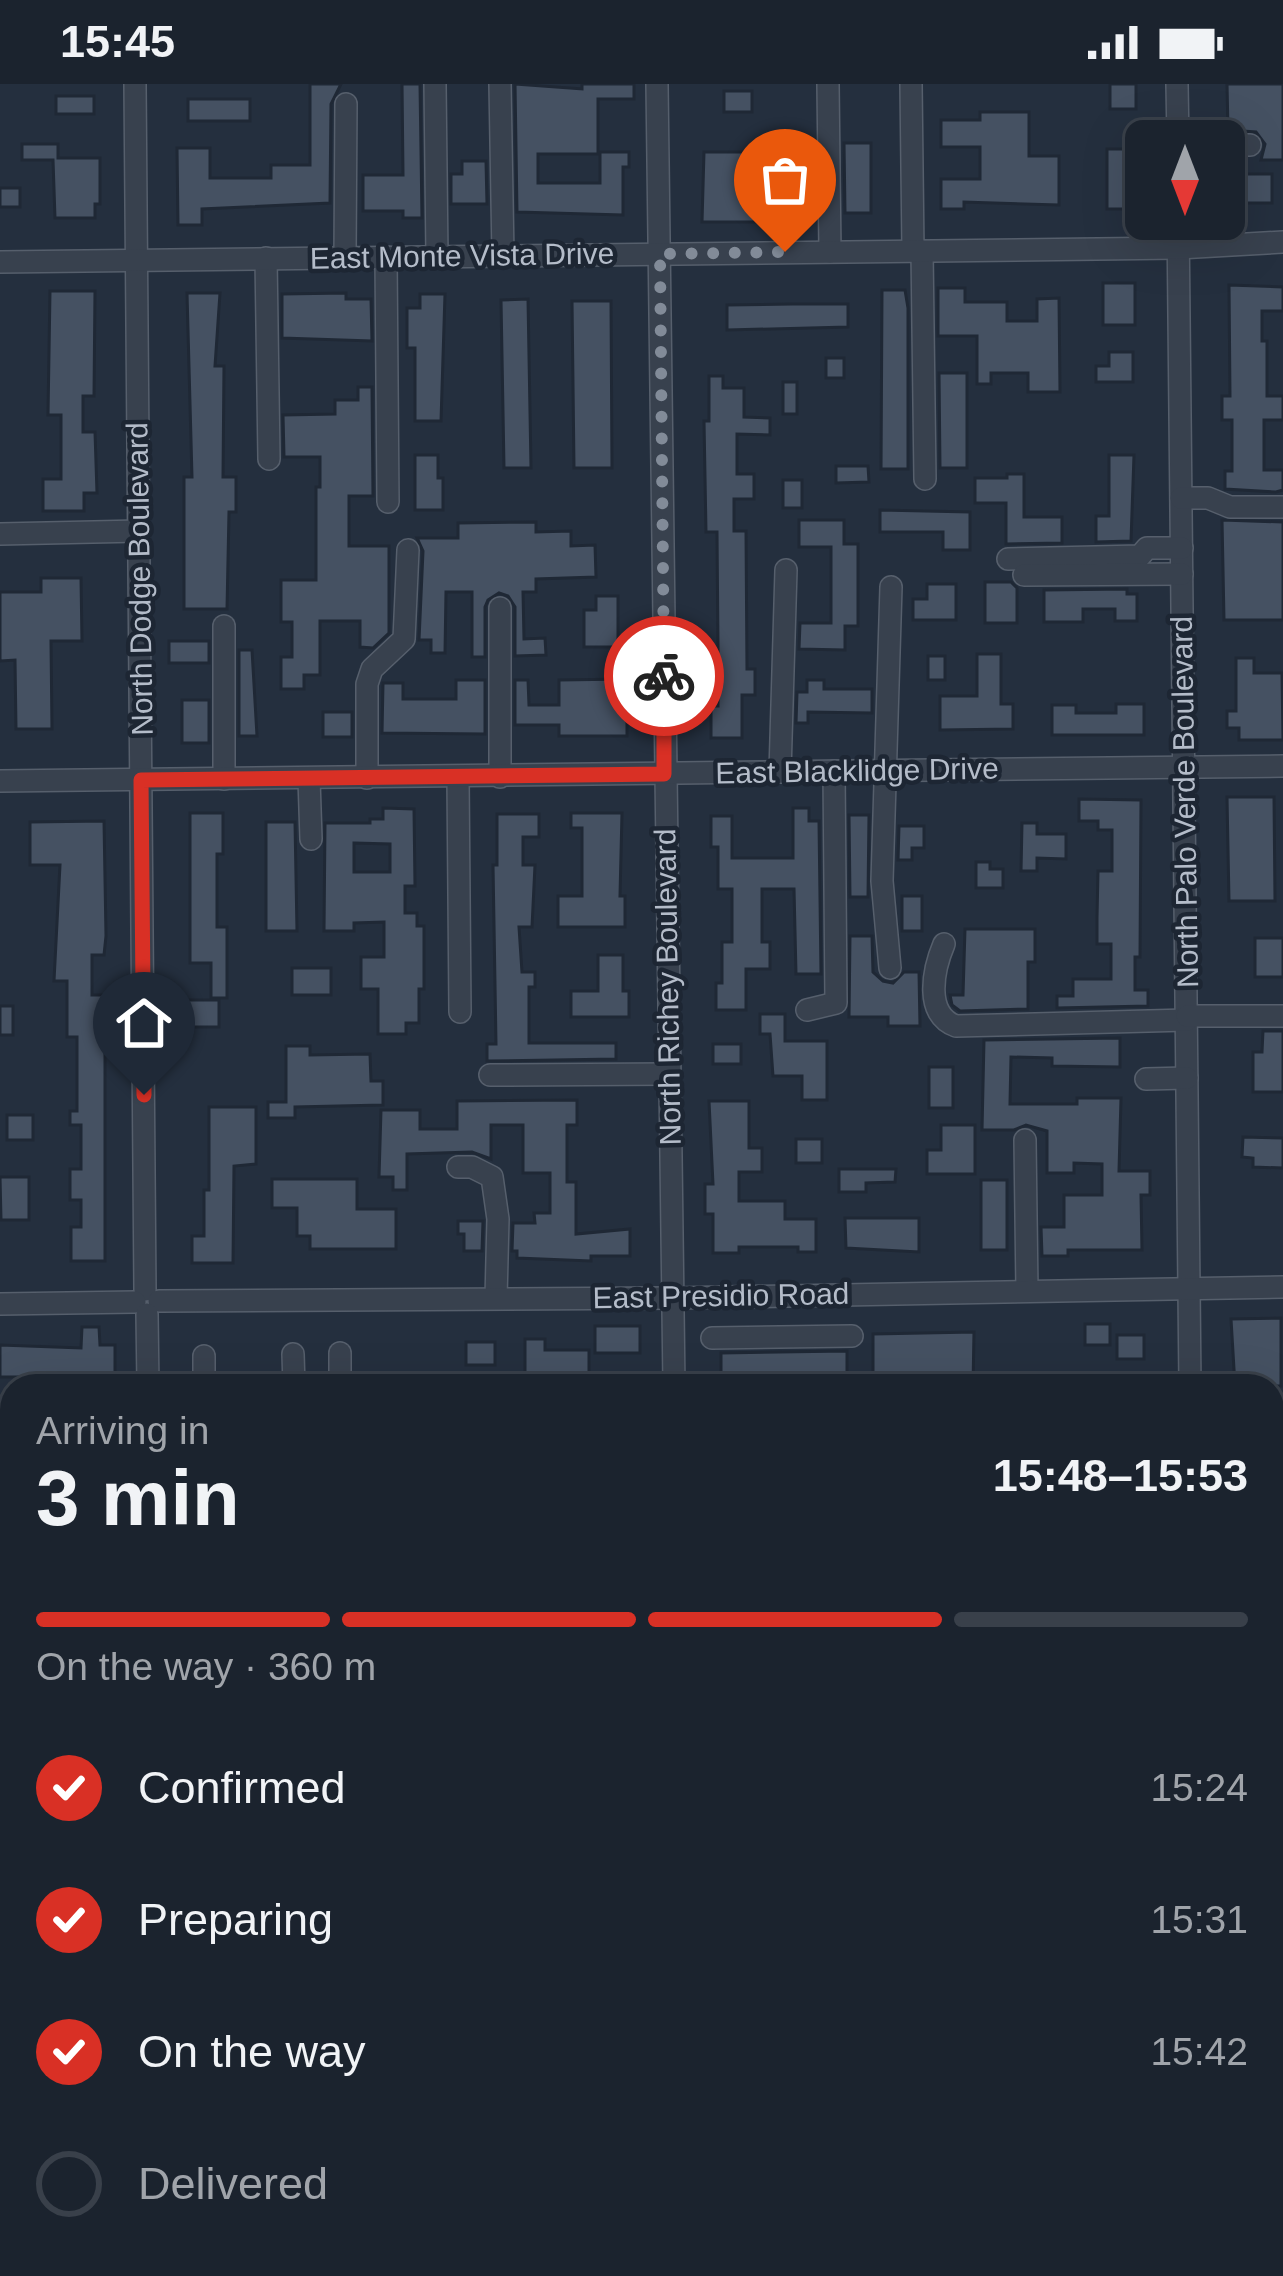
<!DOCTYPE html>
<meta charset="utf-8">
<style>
body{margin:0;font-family:Helvetica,sans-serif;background:#282f3a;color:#f1f3f6;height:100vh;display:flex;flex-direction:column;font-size:45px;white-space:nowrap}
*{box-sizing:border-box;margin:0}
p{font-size:39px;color:#a0a4aa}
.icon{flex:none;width:66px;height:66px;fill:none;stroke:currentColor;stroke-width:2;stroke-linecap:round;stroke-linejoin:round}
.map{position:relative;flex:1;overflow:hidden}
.side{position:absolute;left:0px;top:1290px;width:1284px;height:903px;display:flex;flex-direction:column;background:#1b232e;border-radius:36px 36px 0 0;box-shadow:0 12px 48px #0002,0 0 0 3px #39404a}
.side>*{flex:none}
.needle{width:78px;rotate:180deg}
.tools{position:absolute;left:1125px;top:36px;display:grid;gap:24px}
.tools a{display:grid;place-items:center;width:120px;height:120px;border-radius:18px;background:#1b232e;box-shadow:0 12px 48px #0002,0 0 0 3px #39404a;font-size:60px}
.pin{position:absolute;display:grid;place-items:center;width:102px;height:102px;color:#fff;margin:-123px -51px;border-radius:50% 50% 50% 0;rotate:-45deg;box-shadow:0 0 12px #0007}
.pin .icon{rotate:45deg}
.courier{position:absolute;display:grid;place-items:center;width:120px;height:120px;margin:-60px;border:9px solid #d93025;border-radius:50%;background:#fff;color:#222;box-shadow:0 3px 15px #0007}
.overview em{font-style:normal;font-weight:700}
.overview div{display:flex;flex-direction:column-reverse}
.overview{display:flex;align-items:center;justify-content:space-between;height:204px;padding:0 36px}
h1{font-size:78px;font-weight:700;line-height:90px}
.bar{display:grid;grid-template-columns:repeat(4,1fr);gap:18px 12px;align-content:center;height:144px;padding:0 36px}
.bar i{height:15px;border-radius:9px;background:#39404a}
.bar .current{background:#d93025}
.bar p{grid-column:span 4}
ol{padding:0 36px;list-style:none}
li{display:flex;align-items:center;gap:36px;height:132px}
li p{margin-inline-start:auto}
li .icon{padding:12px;border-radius:50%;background:#d93025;color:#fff;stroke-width:4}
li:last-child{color:#a0a4aa}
li i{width:66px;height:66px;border:6px solid #39404a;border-radius:50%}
.status{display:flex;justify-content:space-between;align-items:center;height:84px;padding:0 60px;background:#1b232e;direction:ltr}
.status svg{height:33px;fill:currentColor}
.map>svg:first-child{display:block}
.building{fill:#455162;stroke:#1f2835;stroke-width:3;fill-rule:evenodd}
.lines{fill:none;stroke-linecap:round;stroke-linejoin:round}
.minor-casing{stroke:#565f6c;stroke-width:24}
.major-casing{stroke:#414a57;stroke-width:30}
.minor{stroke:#38414e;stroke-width:21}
.major{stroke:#56606e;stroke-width:27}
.done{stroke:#828b98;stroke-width:12;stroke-dasharray:0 21.6}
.route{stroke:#d93025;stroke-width:15}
.labels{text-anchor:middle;stroke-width:9;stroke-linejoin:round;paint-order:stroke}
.street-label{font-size:30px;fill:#b4bcc9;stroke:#1d2633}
</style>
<div class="status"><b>15:45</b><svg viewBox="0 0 49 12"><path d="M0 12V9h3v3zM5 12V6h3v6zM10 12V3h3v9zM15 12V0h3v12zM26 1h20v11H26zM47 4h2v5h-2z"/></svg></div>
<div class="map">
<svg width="1283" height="2192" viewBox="0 0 1283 2192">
<rect width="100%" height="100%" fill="#242f3e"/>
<g class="building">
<path d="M310,0H341L331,20L330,119L202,125V141H178L177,64H210V94H271V81H310Z"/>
<path d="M402,0H420L422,134H403V127H363V91H403Z"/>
<path d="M515,0L582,5V0H634V15H598V70H538V99H600V68H629V83H623V131L517,128Z"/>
<rect x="1110" y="0" width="26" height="25"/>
<path d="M1227,0H1283V76H1261L1265,60L1256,48L1228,46Z"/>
<rect x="724" y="7" width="28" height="21"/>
<rect x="56" y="12" width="38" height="18"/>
<rect x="188" y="15" width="62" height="22"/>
<path d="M980,28H1029V72H1059V121L964,118V125H941V95H980V63H941V36H980Z"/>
<path d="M844,59H871V129H845Z"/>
<path d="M22,60H58V74H100V120H95V134H55L53,76H22Z"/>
<path d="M788,61H814L815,130H788Z"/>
<rect x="1107" y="65" width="34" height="60"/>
<path d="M704,68H749V115H755V138H702Z"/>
<path d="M462,77H486L487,120H451V90H462Z"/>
<rect x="1224" y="90" width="48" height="29"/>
<rect x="0" y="104" width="20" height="19"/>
<rect x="1103" y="199" width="32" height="42"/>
<path d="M1229,201L1283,203V227H1262V257H1267V312H1283V336H1264V386H1283V406L1276,408L1225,405V387H1232V336H1222V312H1230Z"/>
<path d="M938,204H965V218H1007V237H1037V215L1059,214L1060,308H1028V289H991V300H977V252H938Z"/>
<path d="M882,206H905L908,224V385H881Z"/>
<path d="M50,207H95L94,312H83V348H95L97,409H84V427H43V395H61V331H48Z"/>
<path d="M187,209H220L215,282H224L223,393H236V428H229L227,525H184V393H192Z"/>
<path d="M346,209V215H371L372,257L282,254V210Z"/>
<path d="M420,210H445L441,337H415V264H407V224H420Z"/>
<path d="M528,215L531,384H504L501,216Z"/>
<path d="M572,217H611L612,384H574Z"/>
<path d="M792,220H848V243L727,246V221Z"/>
<path d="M1109,268H1133V298H1096V282H1109Z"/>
<rect x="826" y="274" width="18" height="20"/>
<path d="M939,289H967V384H940Z"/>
<path d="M709,292H723V304H744V333L770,334V351L737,350V390H754V415H734V447H746L747,585H755V611H742V654H711V622H718V564L717,448H706L704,337H709Z"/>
<rect x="783" y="298" width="14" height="32"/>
<path d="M358,303H372L373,412H349V462H389V549L373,564L360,563V537H320V591H304V605H281V573H292V538H281V496H316V403H320V373H284L283,331L335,330V316H358Z"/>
<path d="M415,371H438V394H443V426H415Z"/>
<path d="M1109,371H1134L1131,457L1096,458V432H1109Z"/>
<path d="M836,382H868L869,398L836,399Z"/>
<path d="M1007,390H1024V433H1062V459L1006,460V419H975V394H1007Z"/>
<rect x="783" y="396" width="19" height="28"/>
<path d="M880,426L970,428V466H943V448H880Z"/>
<path d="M799,436H844V460H858V542H845V566L799,565L800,539H831V463H799Z"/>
<path d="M1222,436L1283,438V536H1224Z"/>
<path d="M536,438V448L571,447V462L595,461L596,493L536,495V508H523L524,555L545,554L546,571L515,572V523L508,512L499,509L488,516L485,523V573H472V508H446L445,569H431V556H419L423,467L417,454H458V439Z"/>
<path d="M41,494H81L82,557H51L52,645H16L15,576L0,577V508H41Z"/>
<path d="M985,498H1011L1017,504V539H985Z"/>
<path d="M927,500H956V536H913V515H927Z"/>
<path d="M1127,505V510H1137V537H1115V525H1083V538H1044V506Z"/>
<path d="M596,512H618V563H584V526H596Z"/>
<rect x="169" y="557" width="40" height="22"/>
<path d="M239,566H252L257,652H239Z"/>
<path d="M977,570H1001V620H1013V645L940,646V612H977Z"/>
<rect x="928" y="572" width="17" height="24"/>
<path d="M1236,574H1254V589H1282L1283,656H1239V644H1227V627H1236Z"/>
<path d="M627,595V652H559V641H515V596H528L529,621H559V596Z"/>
<path d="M456,596H485V650L382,649L383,599H403V615H456Z"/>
<path d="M807,596H824V605H872V629L808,628V639H796L797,608H807Z"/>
<rect x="182" y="616" width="27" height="43"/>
<path d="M1116,620H1144V651H1052V621H1076V629H1116Z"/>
<rect x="323" y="628" width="29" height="25"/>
<path d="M1227,713H1274L1275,817H1229Z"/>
<path d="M1079,715L1141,716L1140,873H1135V906H1148V922L1057,924V912H1073V895H1111V860H1097V834L1098,787H1112V746H1098V737H1079Z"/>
<path d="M383,724L414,725L415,802H405V829H417V842H424V905H419V939H406V950H378V905H361V873H384V838L354,839V847H324L325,739H370V735H383ZM354,759L390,760V788H354Z"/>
<path d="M793,724H809V737H819L821,890H796L794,805H762V858H770V885H746V926H716V899H722V858H732V805H718V763H711V732H732V774H793Z"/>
<path d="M190,729H223V770H217V843H227V914H211V879H190Z"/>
<path d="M571,729H622L620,812H625V843H558V812H582V744H571Z"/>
<path d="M497,730H539V753H523V781H535L532,843H519L522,888H535V903H529V959H616V975L487,977V960H496L493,781H497Z"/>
<path d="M849,731H869L868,813H850Z"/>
<path d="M104,737L106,852L104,871H92V911H105V1177H71V1143H81V1116H70V1085H81V1041H70V1027H77V953H67V897H54L60,781H30V738Z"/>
<path d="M266,738H295L297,847H266Z"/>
<path d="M1022,739H1037V750H1066V775L1037,774V787H1021Z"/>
<path d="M899,742H924V764H912V776H898Z"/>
<path d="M976,778H990V785H1003V804H976Z"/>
<rect x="902" y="812" width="20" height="35"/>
<path d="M965,845H1035V878H1028V925L960,927L952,921L950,911H963Z"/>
<path d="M850,852H872L873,888L883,897L893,899L904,888H919L920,942H888V933H849Z"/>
<rect x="1255" y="854" width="28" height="39"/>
<path d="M598,871H623V907H629V933H571V907H598Z"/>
<rect x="292" y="884" width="39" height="27"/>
<rect x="188" y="916" width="31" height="27"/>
<rect x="0" y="922" width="13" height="29"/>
<path d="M760,930H785V957H827V1016H802V992H773L770,950H760Z"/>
<path d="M1263,947H1283V1008H1253V968H1262Z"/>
<path d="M1120,954V983L1052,982V974L1011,973L1010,1020H1077V1014H1121L1119,1087H1150V1111H1141L1142,1166H1068V1172H1042L1041,1143H1064V1111H1102V1080L1074,1079V1089H1047V1047L1026,1041L1014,1046H982L984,956Z"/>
<rect x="713" y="960" width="28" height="20"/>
<path d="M286,962H310V971L370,970L371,997H383V1021L295,1023V1034H268V1018H286Z"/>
<rect x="929" y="983" width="24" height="41"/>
<path d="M577,1016V1041H567V1098H576V1150L630,1145V1172H591V1177L517,1174V1167H512L513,1139H535L534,1129H550V1089H523V1041H491V1075L472,1068L407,1070V1106H393V1093H379L381,1026H420V1045H457V1017Z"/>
<path d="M709,1017H749V1064H762V1088H739V1117H785V1135H816V1168H798V1163H739V1169H713V1130H705V1100H713Z"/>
<path d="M209,1023H256V1080L234,1082L233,1179H192V1152H204V1106H209Z"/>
<rect x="7" y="1031" width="26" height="25"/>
<path d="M941,1041H975V1090H927V1066H941Z"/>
<path d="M1243,1053L1283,1054V1084L1253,1083V1074L1242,1073Z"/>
<rect x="796" y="1055" width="26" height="24"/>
<path d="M839,1085H896L895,1098L866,1099V1108H839Z"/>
<path d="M0,1093H29V1136H1Z"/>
<path d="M272,1095H357V1125H396V1165H310V1152H297V1124H272Z"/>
<rect x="981" y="1096" width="26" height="70"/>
<path d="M845,1134H919V1168L846,1164Z"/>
<path d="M458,1137H483L482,1167H464V1150H458Z"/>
<path d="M1281,1234V1302H1235L1231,1235Z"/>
<rect x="1085" y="1240" width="25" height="21"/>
<rect x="595" y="1242" width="45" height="27"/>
<path d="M82,1243H99L100,1261H115V1291H79V1301H30V1293H0V1261L81,1264Z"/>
<path d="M974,1248L973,1302H873V1250Z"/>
<rect x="1117" y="1251" width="27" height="24"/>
<path d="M525,1255H545V1266H589V1302H525Z"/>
<rect x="466" y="1258" width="29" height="23"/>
<path d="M847,1267V1302H721V1269Z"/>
</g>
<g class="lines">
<defs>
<g id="minor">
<path d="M135,0L145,1206"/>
<path d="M435,0L437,172"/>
<path d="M500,0L503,172"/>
<path d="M657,0L674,1302"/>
<path d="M828,0L830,168"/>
<path d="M911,0L913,167"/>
<path d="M1177,0L1178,57"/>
<path d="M1224,61H1250"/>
<path d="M1178,135L1190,1302"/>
<path d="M922,167L925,395"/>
<path d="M345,173L346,20"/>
<path d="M386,173L388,418"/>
<path d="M266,174L269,375"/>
<path d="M0,178L1179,164L1283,158"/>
<path d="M1181,414H1208L1230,423H1283"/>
<path d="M0,450L140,447"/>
<path d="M1008,475L1140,472L1147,464H1182"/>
<path d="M1024,491L1182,490"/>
<path d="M500,524V693"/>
<path d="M224,542V695"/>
<path d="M780,688L786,486"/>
<path d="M367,694V600L372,585L404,555L408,466"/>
<path d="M458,694L460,928"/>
<path d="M309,695L311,755"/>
<path d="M0,697L1283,682"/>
<path d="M944,860C933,886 924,931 956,942L1187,936"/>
<path d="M890,884L882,797L891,503"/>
<path d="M807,926L836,919L834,687"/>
<path d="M1187,932H1283"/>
<path d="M490,991L669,990"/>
<path d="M1146,995L1187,994"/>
<path d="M1025,1056L1027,1207"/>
<path d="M458,1083H472L492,1093L498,1135L496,1214"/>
<path d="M159,1217L674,1214L1283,1203"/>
<path d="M0,1220L135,1218"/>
<path d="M147,1230L148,1302"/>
<path d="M712,1254L852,1252"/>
<path d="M340,1269V1302"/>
<path d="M293,1270L294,1302"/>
<path d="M148,1300H204V1272"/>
<path d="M1272,1415L1283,1414"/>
<path d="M1272,1525L1283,1526"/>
<path d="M7,1675L8,1749"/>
<path d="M1278,1776L1280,1732"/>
<path d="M1282,2058H1283"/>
<path d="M0,2107H12"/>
<path d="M184,2181L185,2192"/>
<path d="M582,2181V2192"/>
<path d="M1127,2181L1128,2192"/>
<path d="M56,2192L57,2181"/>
<path d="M271,2192L281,2181"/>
<path d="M413,2192V2181"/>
<path d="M788,2192L797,2183"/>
</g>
<g id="major">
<path d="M1272,1732H1283"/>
<path d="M0,1749H12"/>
</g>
</defs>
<use href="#minor" class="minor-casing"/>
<use href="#major" class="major-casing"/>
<use href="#minor" class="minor"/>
<use href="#major" class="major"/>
</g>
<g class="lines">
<path class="done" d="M664,592L660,170L785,168"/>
<path class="route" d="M144,1011L141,696L664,690V592"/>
</g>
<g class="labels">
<g class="street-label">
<text transform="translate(462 172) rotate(-1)" y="10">East Monte Vista Drive</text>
<text transform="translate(140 495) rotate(-91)" y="10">North Dodge Boulevard</text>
<text transform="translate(857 687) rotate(-1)" y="10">East Blacklidge Drive</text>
<text transform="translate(1185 718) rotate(-91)" y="10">North Palo Verde Boulevard</text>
<text transform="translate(668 903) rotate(-91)" y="10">North Richey Boulevard</text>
<text transform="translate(721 1212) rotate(-1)" y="10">East Presidio Road</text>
</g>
</g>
</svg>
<div class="tools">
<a><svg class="needle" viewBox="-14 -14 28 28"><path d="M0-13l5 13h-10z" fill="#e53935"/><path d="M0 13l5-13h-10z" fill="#a0a4aa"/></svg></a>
</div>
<div class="pin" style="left:785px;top:168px;background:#ea580c"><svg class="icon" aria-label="bag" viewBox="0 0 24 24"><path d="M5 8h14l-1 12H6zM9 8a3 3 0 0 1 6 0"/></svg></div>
<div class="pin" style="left:144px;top:1011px;background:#1f2937"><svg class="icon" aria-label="home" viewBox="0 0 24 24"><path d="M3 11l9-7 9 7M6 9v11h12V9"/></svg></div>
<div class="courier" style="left:664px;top:592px"><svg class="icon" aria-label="bike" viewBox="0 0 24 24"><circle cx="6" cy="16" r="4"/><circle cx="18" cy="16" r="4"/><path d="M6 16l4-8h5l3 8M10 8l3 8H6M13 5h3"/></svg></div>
<section class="side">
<div class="overview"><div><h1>3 min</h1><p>Arriving in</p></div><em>15:48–15:53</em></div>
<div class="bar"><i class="current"></i><i class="current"></i><i class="current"></i><i></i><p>On the way · 360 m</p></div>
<ol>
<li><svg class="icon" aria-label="check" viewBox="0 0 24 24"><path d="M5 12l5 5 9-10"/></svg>Confirmed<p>15:24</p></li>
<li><svg class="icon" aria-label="check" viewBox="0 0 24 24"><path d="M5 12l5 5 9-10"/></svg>Preparing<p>15:31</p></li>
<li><svg class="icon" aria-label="check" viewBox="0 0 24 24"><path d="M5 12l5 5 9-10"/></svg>On the way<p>15:42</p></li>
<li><i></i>Delivered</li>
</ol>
</section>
</div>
